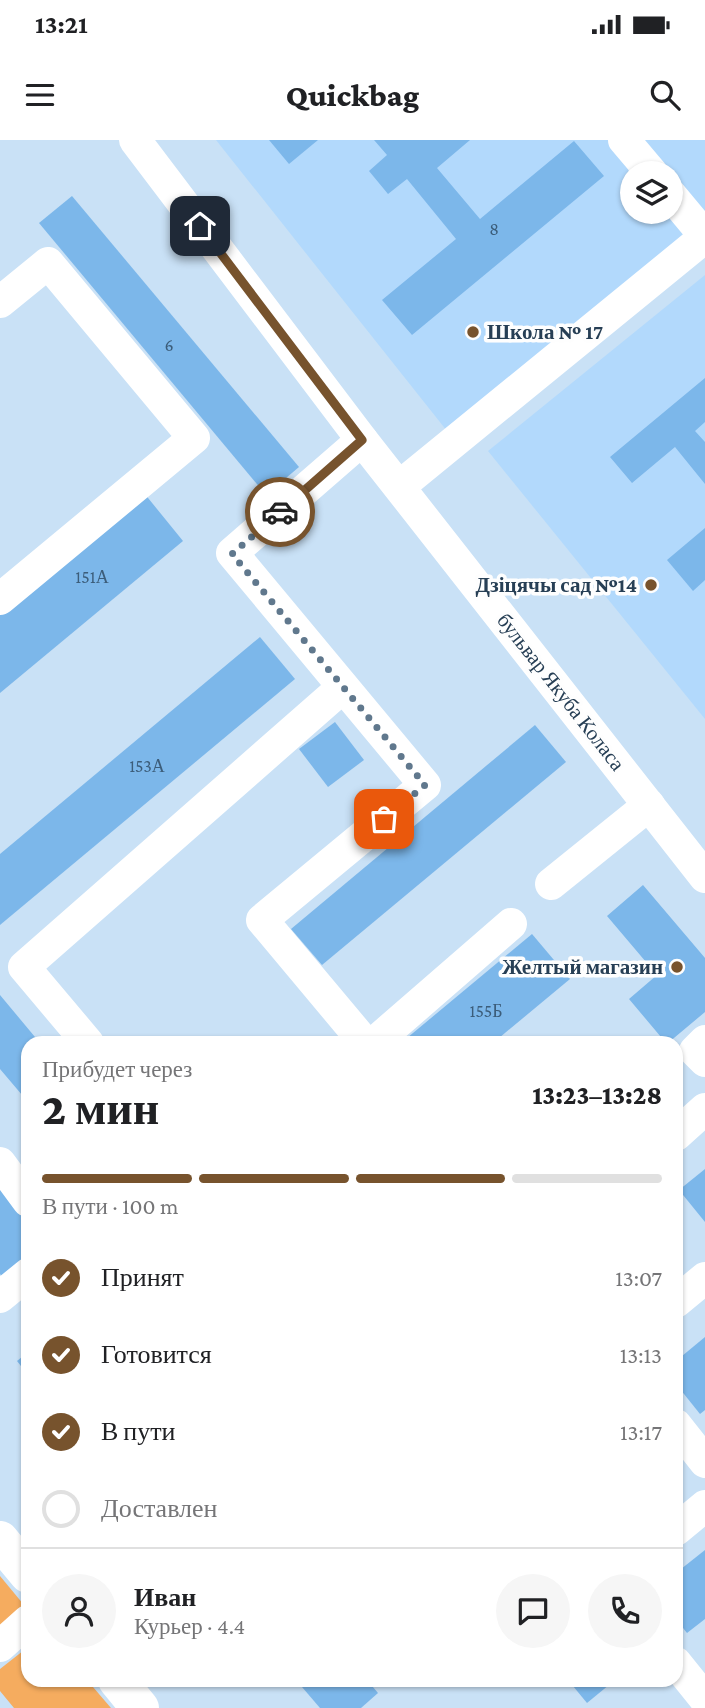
<!DOCTYPE html>
<html lang="ru">
<meta charset="utf-8">
<style>
body{margin:0;font-family:"Crimson Pro",serif;background:#f6f6f6;color:#202124;height:100vh;display:flex;flex-direction:column;font-size:26px;white-space:nowrap}
*{box-sizing:border-box;margin:0}
p{font-size:23px;color:#757577}
.icon{flex:none;width:38px;height:38px;fill:none;stroke:currentColor;stroke-width:2;stroke-linecap:round;stroke-linejoin:round}
.map{position:relative;flex:1;overflow:hidden}
.sheet{position:absolute;left:21px;top:896px;width:662px;height:651px;display:flex;flex-direction:column;background:#fff;border-radius:21px;box-shadow:0 2px 5px #0004}
.sheet>*{flex:none}
.buttons{position:absolute;left:620px;top:21px;display:grid;gap:14px}
.buttons a{display:grid;place-items:center;width:63px;height:63px;border-radius:50%;background:#fff;box-shadow:0 2px 5px #0004;font-size:35px}
.pin{position:absolute;display:grid;place-items:center;width:60px;height:60px;color:#fff;margin:-30px;border-radius:14px;box-shadow:0 4px 10px #0006}
.courier{position:absolute;display:grid;place-items:center;width:70px;height:70px;margin:-35px;border:5px solid #77532d;border-radius:50%;background:#fff;color:#222;box-shadow:0 2px 9px #0007}
.headline em{font-style:normal;font-weight:800}
.headline div{display:flex;flex-direction:column-reverse}
.headline{display:flex;align-items:center;justify-content:space-between;height:119px;padding:0 21px}
h1{font-size:46px;font-weight:800;line-height:52px}
.bar{display:grid;grid-template-columns:repeat(4,1fr);gap:10px 7px;align-content:center;height:84px;padding:0 21px}
.bar i{height:9px;border-radius:5px;background:#e0e0e0}
.bar .on{background:#77532d}
.bar p{grid-column:span 4}
.line{display:flex;align-items:center;gap:18px;padding:0 21px;border-top:2px solid #e0e0e0}
.line div{flex:1}
.round{display:grid;place-items:center;flex:none;width:74px;height:74px;border-radius:37px;background:#f6f6f6}
ol{padding:0 21px;list-style:none}
li{display:flex;align-items:center;gap:21px;height:77px}
li p{margin-inline-start:auto}
li .icon{padding:7px;border-radius:50%;background:#77532d;color:#fff;stroke-width:4}
li:last-child{color:#757577}
li i{width:38px;height:38px;border:4px solid #e0e0e0;border-radius:50%}
.status{display:flex;justify-content:space-between;align-items:center;height:49px;padding:0 35px;background:#fff;direction:ltr}
.status svg{height:19px;fill:currentColor}
header{display:flex;justify-content:space-between;align-items:center;height:91px;padding:0 21px;background:#fff;font-size:32px;font-weight:800}
.map>svg:first-child{display:block}
.built{fill:#b2d9fc;fill-rule:evenodd}
.green{fill:#f5ac5f}
.building{fill:#7cb7ea}
.lines{fill:none;stroke-linecap:round;stroke-linejoin:round}
.minor{stroke:#fff;stroke-width:32}
.major{stroke:#fff;stroke-width:38}
.done{stroke:#60788d;stroke-width:7;stroke-dasharray:0 12.6}
.route{stroke:#77532d;stroke-width:9}
.poi-dot{fill:#77532d;stroke:#fefefe;stroke-width:2.5}
.labels{text-anchor:middle;stroke-width:7;stroke-linejoin:round;paint-order:stroke}
.number-label{font-size:18px;fill:#3c5d7a}
.poi-label{font-size:21px;font-weight:bold;fill:#273f55;stroke:#fefefe;text-anchor:end}
.street-label{font-size:21px;fill:#273f55;stroke:#fefefe}
</style>
<div class="status"><b>13:21</b><svg viewBox="0 0 49 12"><path d="M0 12V9h3v3zM5 12V6h3v6zM10 12V3h3v9zM15 12V0h3v12zM26 1h20v11H26zM47 4h2v5h-2z"/></svg></div>
<header><svg class="icon" aria-label="menu" viewBox="0 0 24 24"><path d="M4 6h16M4 12h16M4 18h16"/></svg>Quickbag<svg class="icon" aria-label="search" viewBox="0 0 24 24"><circle cx="10" cy="10" r="6"/><path d="M15 15l6 6"/></svg></header>
<div class="map">
<svg width="705" height="1568" viewBox="0 0 705 1568">
<rect width="100%" height="100%" fill="#c9e1f6"/>
<g class="built">
<path d="M216,0H705V87L451,296ZM632,33H670V72H632Z"/>
<path d="M705,135V579L488,311Z"/>
</g>
<g class="green">
<path d="M0,1436L24,1465L0,1486Z"/>
<path d="M28,1507V1540H87L111,1568H14L0,1551V1529Z"/>
</g>
<g class="building">
<path d="M269,0H318L289,24Z"/>
<path d="M374,0H470L437,28L480,79L574,1L604,36L412,195L382,160L456,99L407,39L388,54L369,31L387,15Z"/>
<path d="M72,56L299,327L266,355L39,83Z"/>
<path d="M705,238V282L695,291L705,302V344L675,307L632,343L610,317Z"/>
<path d="M144,353L183,401L0,553V473Z"/>
<path d="M705,388V440L693,451L667,420Z"/>
<path d="M260,497L295,539L0,785V714Z"/>
<path d="M335,582L364,620L328,647L299,609Z"/>
<path d="M535,585L566,622L322,825L291,789Z"/>
<path d="M643,745L705,818V872L668,903H666L629,859L657,835L607,776Z"/>
<path d="M532,794L570,839L493,903H401Z"/>
<path d="M0,855L40,903H28V962L0,929Z"/>
<path d="M705,1029V1082L679,1050Z"/>
<path d="M0,1048L28,1082V1130L9,1145L0,1134Z"/>
<path d="M705,1197V1270L700,1274L676,1244V1221Z"/>
<path d="M28,1212V1235L17,1221Z"/>
<path d="M705,1410V1479L687,1493L676,1479V1433Z"/>
<path d="M296,1540H367L378,1553L361,1568H320Z"/>
<path d="M568,1540H615L587,1563Z"/>
</g>
<g class="lines">
<g class="minor">
<path d="M135,0L362,300L705,737"/>
<path d="M624,0L652,33"/>
<path d="M670,54L705,96"/>
<path d="M0,162L48,123L194,298L0,459"/>
<path d="M362,300L232,413L425,645L262,780L365,903"/>
<path d="M400,346L705,97"/>
<path d="M551,744L649,665"/>
<path d="M705,901L695,911L705,921"/>
<path d="M88,903L24,827L343,547"/>
<path d="M374,903L511,784"/>
<path d="M676,995L705,969"/>
<path d="M0,1023L28,1061"/>
<path d="M0,1157L28,1134"/>
<path d="M676,1162L705,1138"/>
<path d="M676,1285L705,1322"/>
<path d="M676,1390L705,1366"/>
<path d="M0,1506L28,1481"/>
<path d="M676,1523L705,1559"/>
</g>
<g class="major">
<path d="M0,1400L28,1434"/>
<path d="M117,1540L140,1568"/>
</g>
</g>
<g class="lines">
<path class="done" d="M280,372L232,414L425,645L384,679"/>
<path class="route" d="M200,86L362,300L280,372"/>
</g>
<g class="poi-dot">
<circle cx="473" cy="192" r="7"/>
<circle cx="651" cy="445" r="7"/>
<circle cx="677" cy="827" r="7"/>
</g>
<g class="labels">
<g class="number-label">
<text x="494" y="95">8</text>
<text x="169" y="211">6</text>
<text x="92" y="443">151А</text>
<text x="147" y="632">153А</text>
<text x="486" y="877">155Б</text>
</g>
<g class="poi-label">
<text x="487" y="199" text-anchor="start">Школа № 17</text>
<text x="637" y="452">Дзіцячы сад №14</text>
<text x="663" y="834">Желтый магазин</text>
</g>
<g class="street-label">
<text transform="translate(561 552) rotate(52)" y="7">бульвар Якуба Коласа</text>
</g>
</g>
</svg>
<div class="buttons">
<a><svg class="icon" aria-label="layers" viewBox="0 0 24 24"><path d="M12 4l9 5-9 5-9-5zM3 14l9 5 9-5"/></svg></a>
</div>
<div class="pin" style="left:384px;top:679px;background:#ea580c"><svg class="icon" aria-label="bag" viewBox="0 0 24 24"><path d="M5 8h14l-1 12H6zM9 8a3 3 0 0 1 6 0"/></svg></div>
<div class="pin" style="left:200px;top:86px;background:#1f2937"><svg class="icon" aria-label="home" viewBox="0 0 24 24"><path d="M3 11l9-7 9 7M6 9v11h12V9"/></svg></div>
<div class="courier" style="left:280px;top:372px"><svg class="icon" aria-label="car" viewBox="0 0 24 24"><path d="M5 17H2v-5l4-1 3-4h7l3 4 3 1v5h-3M9 17h6M6 11h13"/><circle cx="7" cy="17" r="2"/><circle cx="17" cy="17" r="2"/></svg></div>
<section class="sheet">
<div class="headline"><div><h1>2 мин</h1><p>Прибудет через</p></div><em>13:23–13:28</em></div>
<div class="bar"><i class="on"></i><i class="on"></i><i class="on"></i><i></i><p>В пути · 100 m</p></div>
<ol>
<li><svg class="icon" aria-label="check" viewBox="0 0 24 24"><path d="M5 12l5 5 9-10"/></svg>Принят<p>13:07</p></li>
<li><svg class="icon" aria-label="check" viewBox="0 0 24 24"><path d="M5 12l5 5 9-10"/></svg>Готовится<p>13:13</p></li>
<li><svg class="icon" aria-label="check" viewBox="0 0 24 24"><path d="M5 12l5 5 9-10"/></svg>В пути<p>13:17</p></li>
<li><i></i>Доставлен</li>
</ol>
<div class="line" style="height:126px"><a class="round"><svg class="icon" aria-label="person" viewBox="0 0 24 24"><circle cx="12" cy="8" r="4"/><path d="M4 21q1-7 8-7t8 7"/></svg></a><div><b>Иван</b><p>Курьер · 4.4</p></div><a class="round"><svg class="icon" aria-label="chat" viewBox="0 0 24 24"><path d="M4 5h16v11H9l-5 4z"/></svg></a><a class="round"><svg class="icon" aria-label="phone" viewBox="0 0 24 24"><path d="M5 4h4l2 5-3 2q2 4 5 5l2-3 5 2v4C11 20 4 13 5 4z"/></svg></a></div>
</section>
</div>
